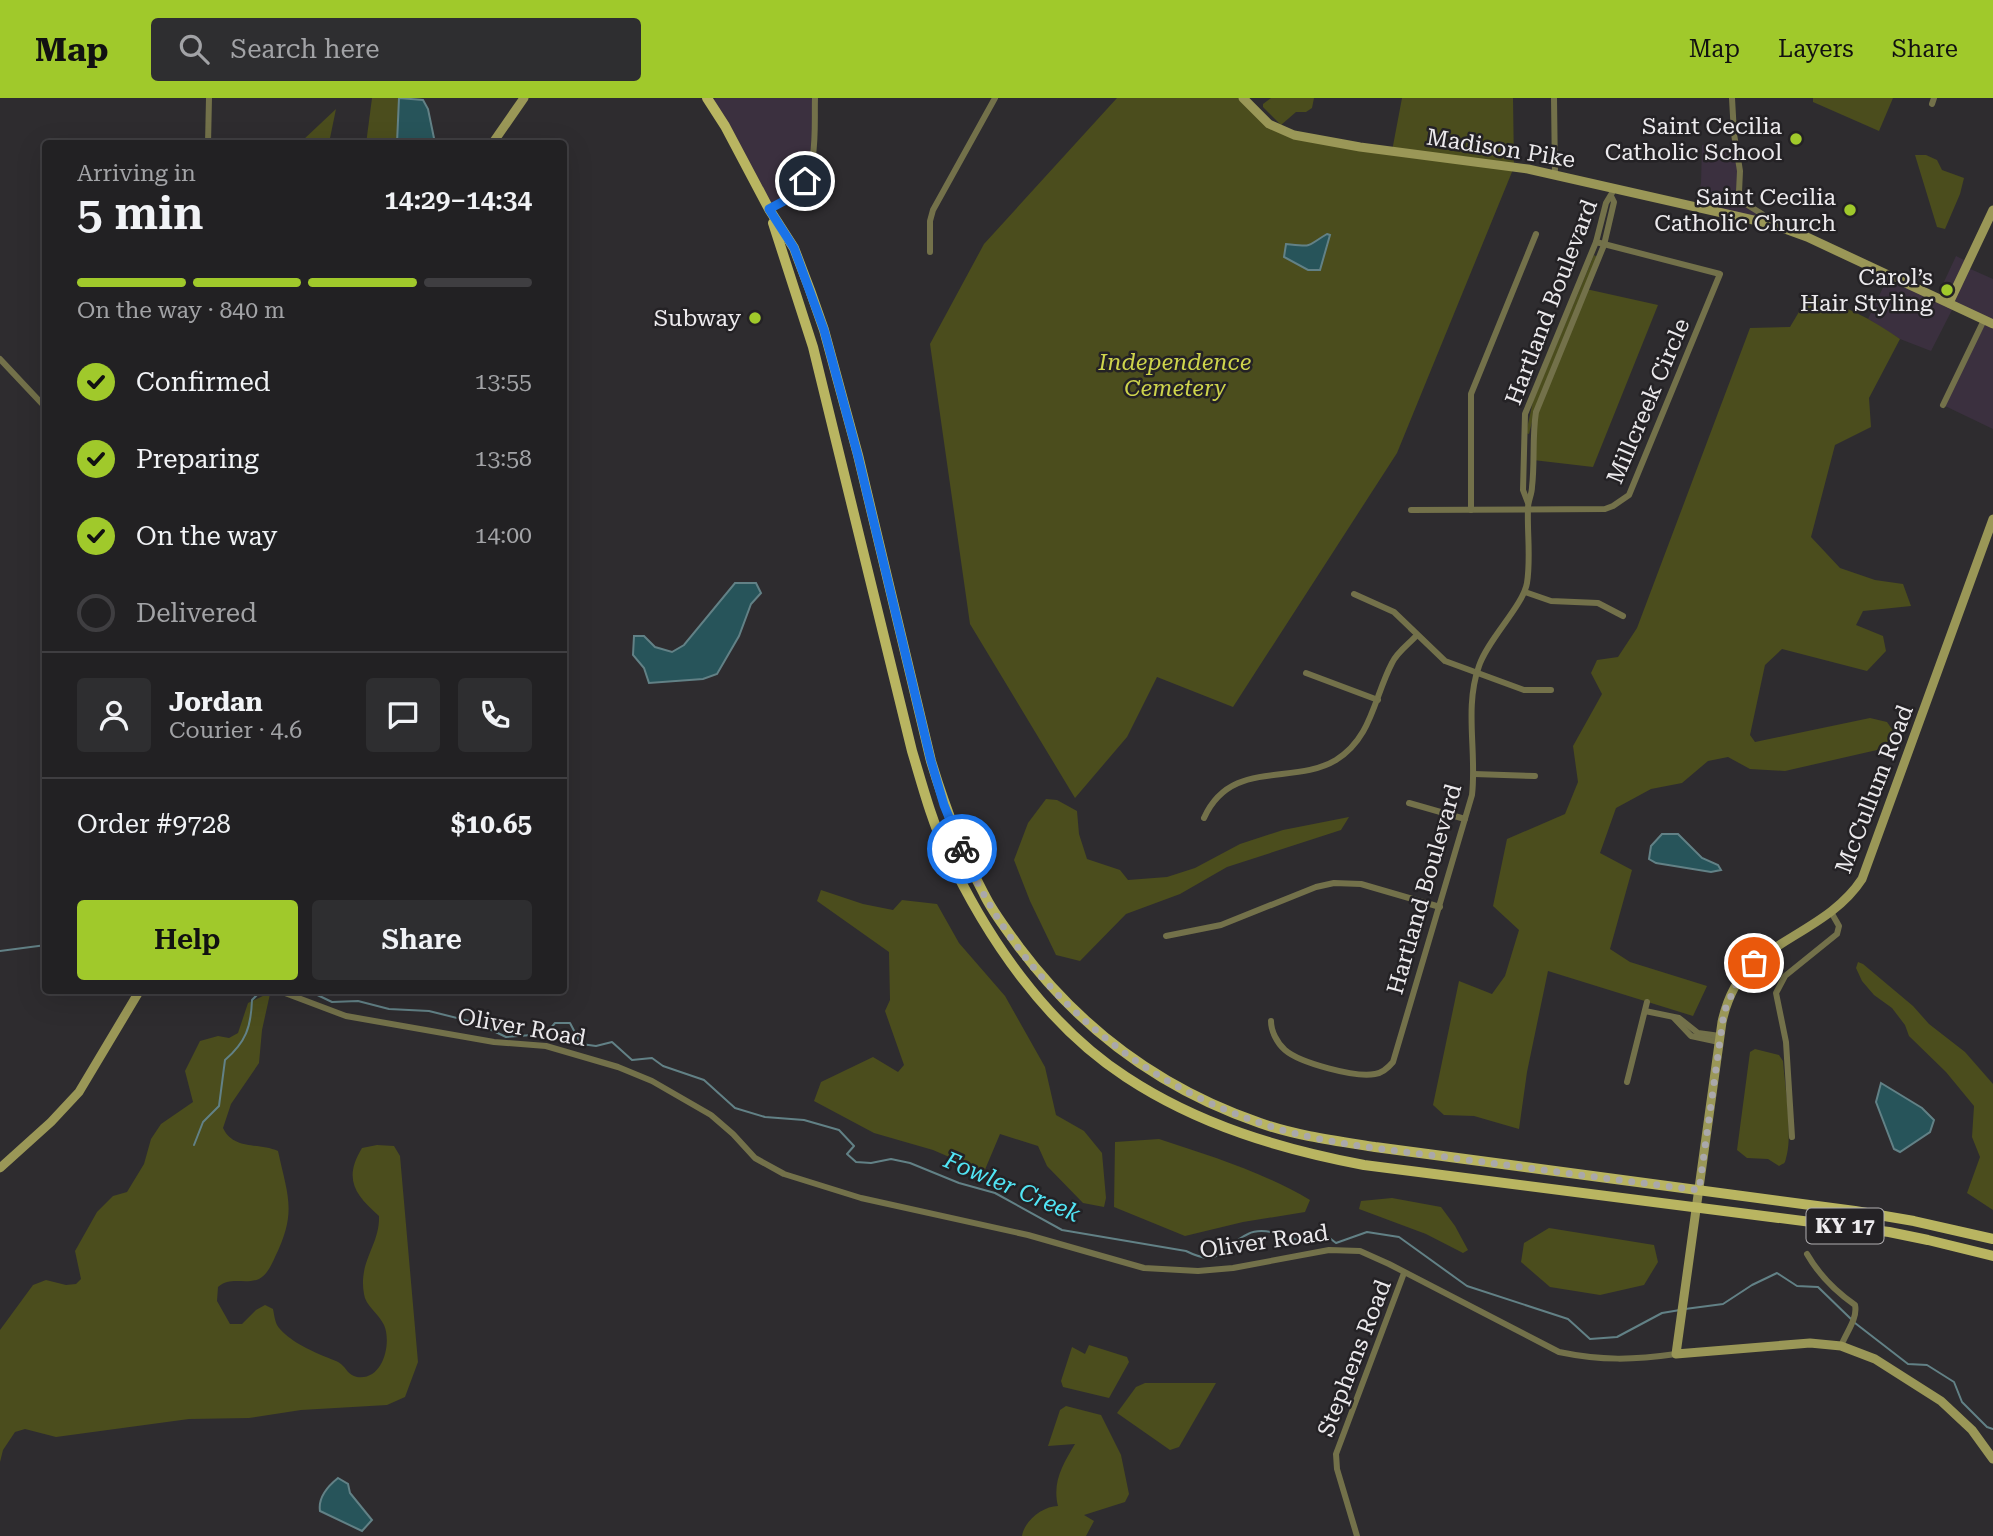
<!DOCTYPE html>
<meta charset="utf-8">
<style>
body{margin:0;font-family:"Roboto Serif",serif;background:#2e2e30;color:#f1f3f6;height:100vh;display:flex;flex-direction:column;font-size:26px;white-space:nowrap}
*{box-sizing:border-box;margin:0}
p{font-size:23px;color:#a2a3a6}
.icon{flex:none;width:38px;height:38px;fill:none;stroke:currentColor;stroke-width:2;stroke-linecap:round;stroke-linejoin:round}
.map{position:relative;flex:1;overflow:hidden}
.side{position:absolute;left:42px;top:42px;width:525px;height:854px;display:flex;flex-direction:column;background:#222123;border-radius:7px;box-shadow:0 7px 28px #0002,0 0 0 2px #3f3e41}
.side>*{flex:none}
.pin{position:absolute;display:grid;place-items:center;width:60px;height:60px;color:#fff;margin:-30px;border:4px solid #fff;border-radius:50%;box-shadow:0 2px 7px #0007}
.courier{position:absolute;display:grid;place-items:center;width:70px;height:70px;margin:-35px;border:5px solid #1a73e8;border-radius:50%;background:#fff;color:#222;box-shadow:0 2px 9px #0007}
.summary em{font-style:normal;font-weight:600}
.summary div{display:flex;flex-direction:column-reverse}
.summary{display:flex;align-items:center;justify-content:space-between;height:119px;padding:0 35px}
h1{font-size:46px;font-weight:600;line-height:52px}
.bar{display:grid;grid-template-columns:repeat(4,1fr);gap:10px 7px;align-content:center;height:84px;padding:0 35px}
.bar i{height:9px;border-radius:5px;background:#3f3e41}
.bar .active{background:#a0c92b}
.bar p{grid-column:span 4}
.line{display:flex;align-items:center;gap:18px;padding:0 35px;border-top:2px solid #3f3e41}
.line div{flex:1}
.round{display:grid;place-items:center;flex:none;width:74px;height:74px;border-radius:7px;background:#2e2e30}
ol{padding:0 35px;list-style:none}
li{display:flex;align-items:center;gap:21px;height:77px}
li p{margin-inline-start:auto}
li .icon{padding:7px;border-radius:50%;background:#a0c92b;color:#111;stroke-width:4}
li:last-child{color:#a2a3a6}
li i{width:38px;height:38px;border:4px solid #3f3e41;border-radius:50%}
.cta{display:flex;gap:14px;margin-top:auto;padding:14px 35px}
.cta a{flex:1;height:80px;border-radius:7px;background:#a0c92b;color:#111;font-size:28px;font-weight:600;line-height:80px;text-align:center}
.cta a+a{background:#2e2e30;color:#f1f3f6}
header{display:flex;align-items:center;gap:42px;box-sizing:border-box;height:98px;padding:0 35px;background:#a0c92b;color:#111}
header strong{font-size:33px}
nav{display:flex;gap:38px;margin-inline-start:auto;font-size:24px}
.search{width:490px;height:63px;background:#2e2e30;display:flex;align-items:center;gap:18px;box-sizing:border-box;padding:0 24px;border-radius:7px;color:#a2a3a6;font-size:26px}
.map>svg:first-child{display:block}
.commercial{fill:#3b303f}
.green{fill:#4b4d1d}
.water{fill:#27545a;stroke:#628186;stroke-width:2}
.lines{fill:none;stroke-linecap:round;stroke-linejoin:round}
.stream{stroke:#628186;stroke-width:2}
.street{stroke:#73714a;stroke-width:6}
.secondary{stroke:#9a9757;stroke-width:9}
.primary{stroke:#b9b561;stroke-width:10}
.done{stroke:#aaa8aa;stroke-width:7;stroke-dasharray:0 12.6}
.route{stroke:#1a73e8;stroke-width:9}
.poi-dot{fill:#a0c92b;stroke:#242225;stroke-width:2.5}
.labels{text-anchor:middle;stroke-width:5;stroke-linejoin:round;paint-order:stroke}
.shield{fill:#242225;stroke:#b0aeb1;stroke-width:2}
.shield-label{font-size:21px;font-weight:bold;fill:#eceaed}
.poi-label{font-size:23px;fill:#eceaed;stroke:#242225;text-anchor:end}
.street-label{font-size:23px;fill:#eceaed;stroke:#242225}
.park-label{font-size:23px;font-style:italic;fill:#ced44c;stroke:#242225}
.water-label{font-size:24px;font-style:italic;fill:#51e5f5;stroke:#242225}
</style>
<header>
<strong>Map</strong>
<div class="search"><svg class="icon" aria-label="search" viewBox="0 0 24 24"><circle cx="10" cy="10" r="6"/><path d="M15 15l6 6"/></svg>Search here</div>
<nav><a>Map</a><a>Layers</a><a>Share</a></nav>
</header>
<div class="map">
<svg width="1993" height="1438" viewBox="0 0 1993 1438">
<rect width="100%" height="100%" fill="#2e2c2f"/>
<g class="commercial">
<path d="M716,0H815L811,65L797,96L769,111L710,5Z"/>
<path d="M1702,47L1736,51L1742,102L1762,116L1760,123L1696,108L1701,85Z"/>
<path d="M1956,158L1968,164L1966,169L1993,181V331L1943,307L1983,224L1954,208L1931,253L1900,241L1868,221L1889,177L1937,199Z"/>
</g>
<g class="green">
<path d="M372,0H399L397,45L366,46Z"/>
<path d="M1117,0H1243L1278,32L1392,53L1402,0H1513L1514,69L1397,355L1233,609L1157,579L1127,639L1075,700L970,526L930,246L984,146Z"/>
<path d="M1271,0H1314L1312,10L1306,14H1296L1281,27L1263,9V6Z"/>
<path d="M1813,0H1893L1879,33L1813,4Z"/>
<path d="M336,11L329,45H301L302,43Z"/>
<path d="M1915,57H1926L1937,62L1942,72L1964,80L1960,96L1945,131L1937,129Z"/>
<path d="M1594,157L1597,159L1534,316L1529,336L1526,335L1533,303Z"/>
<path d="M1586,191L1658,207L1593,369L1533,362L1536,314Z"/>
<path d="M1809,197C1841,205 1873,222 1900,241L1869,300L1871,329L1835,347L1811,439L1840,470L1875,482L1903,486L1911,508L1863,513L1856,527L1883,538L1886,553L1867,573L1782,551L1765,567L1750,637L1755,644L1870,620L1887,624L1896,637L1877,652L1785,673L1750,671L1728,659L1708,663L1682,685L1651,691L1616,710L1600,755L1632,772L1610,851L1630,864L1707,888L1693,918L1548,873L1527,974L1519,1031L1474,1018L1444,1017L1433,1007L1459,883L1492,896L1505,878L1519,832L1493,808L1507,741L1565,716L1578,684L1573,648L1602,596L1591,575L1597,562L1618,559L1637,530L1750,230L1790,229Z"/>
<path d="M1046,701L1057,702L1077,713L1079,736L1087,761L1120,772L1128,782L1167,779L1195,770L1240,746L1283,732L1349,719L1341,732L1227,769L1180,796L1126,816L1080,863L1056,857L1030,803L1014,762L1028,725Z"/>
<path d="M821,792L863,806L893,812L902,802L937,806L959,845L1005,898L1045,969L1056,1017L1084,1033L1102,1055L1106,1100L1104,1109L1083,1105L1047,1068L1038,1048L1000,1036L984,1074L933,1052L874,1035L814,1003L821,984L873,959L898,974L904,967L885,913L890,902L889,854L817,803Z"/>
<path d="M1858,864L1863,866L1913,908L1929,926L1965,954L1993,986V1112L1967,1095L1980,1059L1972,1039L1974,1008L1946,974L1909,938L1905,927L1892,910L1874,897L1862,883L1856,870Z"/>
<path d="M267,896H270L262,932L259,965L231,1006L223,1030C234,1053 259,1044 278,1053C288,1099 297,1114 275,1159C272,1166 267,1177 259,1181C245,1187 231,1178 218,1189L217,1203L230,1226H242L256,1212L265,1207L273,1211C274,1216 275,1223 277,1227C285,1240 307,1251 321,1257C327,1260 336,1262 341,1266C347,1271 348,1277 357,1279C383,1283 392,1245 384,1227C379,1216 365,1207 364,1196C358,1163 380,1147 379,1118C355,1097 343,1081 362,1050L377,1047L394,1048L400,1058L418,1264L405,1299L387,1307L301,1312L249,1320L189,1321L56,1339L25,1331L15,1334L3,1352L0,1364V1232L33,1187L46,1182L66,1187L76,1186L81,1181L75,1153L97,1114L113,1098L127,1094L144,1066L151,1041L161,1026L193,1004L185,973L200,943L218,938L229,940L238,935L248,905Z"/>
<path d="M1755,951L1779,957L1783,963C1785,988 1793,1038 1786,1060C1785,1066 1784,1065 1779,1068L1768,1061L1747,1060L1737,1052L1750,954Z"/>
<path d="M1159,1041C1211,1058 1263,1074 1310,1102L1305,1114L1243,1124L1185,1138L1114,1109L1115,1044Z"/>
<path d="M1392,1100L1441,1109L1455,1128L1468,1152L1463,1155L1426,1136L1359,1111L1361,1103Z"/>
<path d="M1549,1130L1654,1147L1658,1164L1644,1187L1600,1197L1550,1189L1521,1164L1524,1145Z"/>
<path d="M1089,1247L1127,1259L1129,1264L1109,1300L1063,1289L1061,1283L1072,1249L1085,1256Z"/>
<path d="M1145,1285H1216L1179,1349L1170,1352L1117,1315L1136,1289Z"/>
<path d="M1066,1308L1101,1317L1121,1357L1129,1396L1125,1404L1084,1417L1094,1423L1086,1438H1022C1024,1423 1043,1408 1058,1408C1052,1384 1063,1366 1075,1346L1048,1348L1060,1312Z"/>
</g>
<g class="water">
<path d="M399,0L423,2L428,11L435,45H397Z"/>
<path d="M1327,136L1330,137L1320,172H1308L1284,159L1286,146C1314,149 1305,149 1327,136Z"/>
<path d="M735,485H756L761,495L751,506L739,538L717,576L703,581L649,585L644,570L633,557L634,538H644L655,549L672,554L684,547Z"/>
<path d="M1662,736H1678L1702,760L1718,767L1721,772L1711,774L1656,765L1649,761L1651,748Z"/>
<path d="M1881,985L1922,1010L1934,1022L1930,1034L1900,1054L1894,1051L1876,1004Z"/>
<path d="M338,1380L348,1386L350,1395L372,1422L362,1433L320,1413C318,1400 328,1388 338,1380Z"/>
</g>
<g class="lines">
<g class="stream">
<path d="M0,853L46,847"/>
<path d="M307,892L332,904L358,903L389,911L429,913L477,925L506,939L546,936L555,925H570L581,946L596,948L612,944L632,962L652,960L663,968L704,982L735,1010L765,1019L804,1022L839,1032L854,1048L847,1056L856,1064L871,1065L891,1061L910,1065L959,1085L995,1095L1062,1132L1186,1153C1222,1171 1220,1149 1248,1136C1263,1128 1286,1138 1301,1143L1318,1131L1336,1145L1367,1134L1399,1139L1467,1188L1568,1221L1590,1241L1617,1239L1662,1215L1680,1212"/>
<path d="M194,1047L203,1024L219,1008L225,962C246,944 251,929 252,902L262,892"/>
<path d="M1685,1211L1723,1206L1752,1187L1777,1175L1797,1188L1818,1189L1851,1221"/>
<path d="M1855,1225L1908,1266L1927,1267L1954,1284L1962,1304L1987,1329L1993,1331"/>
</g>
<g class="street">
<path d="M1554,0L1555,77"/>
<path d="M1732,0L1734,36L1740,73L1739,94L1746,106L1762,116L1760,123"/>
<path d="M1932,6L1934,0"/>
<path d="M208,46L209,0"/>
<path d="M769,111C778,107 790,103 797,95C819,72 814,29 815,0"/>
<path d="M930,154V123L933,112L995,0"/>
<path d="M0,261L46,310"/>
<path d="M1943,307L1984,222"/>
<path d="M1528,405L1523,392L1525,316L1596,144L1606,105L1612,95"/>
<path d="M1411,412L1605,411L1613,408L1629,397L1720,176L1596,144"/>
<path d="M1471,412V296L1536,136"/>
<path d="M1525,494L1551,503L1598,505L1623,518"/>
<path d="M1354,496L1394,514L1445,563L1524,592H1551"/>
<path d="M1306,575L1378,602"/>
<path d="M1474,676L1535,678"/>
<path d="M1409,705L1465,721"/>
<path d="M1204,720C1231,660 1293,688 1336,662C1372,640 1374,599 1392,565C1397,554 1409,546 1417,537"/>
<path d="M1166,838L1221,827L1316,789L1334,785L1361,786L1440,809"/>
<path d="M277,892L346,918L494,944L546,948L618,969L652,983L711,1017L733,1036L755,1060L784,1076L861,1100L1028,1137L1144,1170L1198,1173L1233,1170L1329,1152L1360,1153L1389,1166L1559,1254C1602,1263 1634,1262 1676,1256"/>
<path d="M1645,913L1679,920L1698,935L1720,938"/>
<path d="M1674,920L1691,938L1719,944"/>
<path d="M1271,923C1271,933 1277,945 1285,952C1300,965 1356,980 1375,976C1383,975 1388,970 1393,964L1472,697C1477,654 1464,610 1479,568C1488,541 1523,508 1527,485C1531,460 1527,435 1528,410C1528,403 1532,396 1532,389C1535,364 1532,339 1536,314L1604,147L1614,104L1611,98"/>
<path d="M1627,984L1647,904"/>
<path d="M1792,1039L1786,944L1776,895L1785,878L1837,836L1839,828L1831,814"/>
<path d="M1807,1156C1819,1177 1835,1193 1855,1207C1858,1220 1846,1235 1841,1248"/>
<path d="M1357,1438L1337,1371L1336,1356L1404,1175"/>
</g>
<g class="secondary">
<path d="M1243,0L1269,26L1294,37L1360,49L1528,71L1771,126L1807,139L1993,226"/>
<path d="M492,46L524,0"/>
<path d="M1949,205L1993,112"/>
<path d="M1993,421L1862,781C1836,821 1789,836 1754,865C1736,881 1727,901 1722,924L1676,1256L1810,1245L1841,1248L1875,1261L1941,1303L1972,1332L1993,1361"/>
<path d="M0,1070L51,1024L79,994L140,892"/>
</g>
<g class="primary">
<path d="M707,0L725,28L769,111L794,150L810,192L824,232L858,357L931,663C945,709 961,753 984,796C993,815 1007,832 1019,849C1082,933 1161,991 1260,1025C1297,1038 1337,1043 1375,1049L1855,1113L1914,1123L1993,1141"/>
<path d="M773,125L813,249L912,653C922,686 931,721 946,753C986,839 1046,927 1126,979C1199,1027 1280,1051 1364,1067L1889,1134L1928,1142L1993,1158"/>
</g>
</g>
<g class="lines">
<path class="done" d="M962,751C1016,881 1128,980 1260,1025C1326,1048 1399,1052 1468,1062C1545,1072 1622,1083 1699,1092L1724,914L1737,884L1754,865"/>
<path class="route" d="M805,83L797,96L769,111L794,150L824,232L858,358L931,663L944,707L962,751"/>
</g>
<g class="poi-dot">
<circle cx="1796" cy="41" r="7"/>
<circle cx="1850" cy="112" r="7"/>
<circle cx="1947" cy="192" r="7"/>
<circle cx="755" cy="220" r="7"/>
</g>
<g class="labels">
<rect class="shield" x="1806.5" y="1110.5" width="77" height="35" rx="5"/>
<g class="shield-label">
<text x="1845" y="1135">KY 17</text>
</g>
<g class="poi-label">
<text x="1782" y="36">Saint Cecilia<tspan x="1782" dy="26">Catholic School</tspan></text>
<text x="1836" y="107">Saint Cecilia<tspan x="1836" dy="26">Catholic Church</tspan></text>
<text x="1933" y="187">Carol’s<tspan x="1933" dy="26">Hair Styling</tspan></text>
<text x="741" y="228">Subway</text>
</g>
<g class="street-label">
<text transform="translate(1501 50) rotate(9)" y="8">Madison Pike</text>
<text transform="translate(1551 204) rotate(-69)" y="8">Hartland Boulevard</text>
<text transform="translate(1648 303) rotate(-67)" y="8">Millcreek Circle</text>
<text transform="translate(1874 691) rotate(-69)" y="8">McCullum Road</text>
<text transform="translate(1424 791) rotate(-74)" y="8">Hartland Boulevard</text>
<text transform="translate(522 929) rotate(10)" y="8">Oliver Road</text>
<text transform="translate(1264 1143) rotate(-8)" y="8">Oliver Road</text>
<text transform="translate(1354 1260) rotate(-69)" y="8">Stephens Road</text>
</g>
<g class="park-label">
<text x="1175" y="272">Independence<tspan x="1175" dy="26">Cemetery</tspan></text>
</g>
<g class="water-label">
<text transform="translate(1012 1089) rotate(23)" y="8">Fowler Creek</text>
</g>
</g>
</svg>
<div class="pin" style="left:1754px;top:865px;background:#ea580c"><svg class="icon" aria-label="bag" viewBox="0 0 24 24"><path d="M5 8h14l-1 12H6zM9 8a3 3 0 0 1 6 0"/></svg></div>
<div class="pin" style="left:805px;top:83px;background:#1f2937"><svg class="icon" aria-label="home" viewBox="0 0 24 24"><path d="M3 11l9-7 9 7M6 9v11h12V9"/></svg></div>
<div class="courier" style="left:962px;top:751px"><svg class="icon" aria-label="bike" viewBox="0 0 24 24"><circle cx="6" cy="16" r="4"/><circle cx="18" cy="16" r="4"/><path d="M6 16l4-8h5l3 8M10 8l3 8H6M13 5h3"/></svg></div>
<section class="side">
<div class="summary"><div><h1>5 min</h1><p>Arriving in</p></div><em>14:29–14:34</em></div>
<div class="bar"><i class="active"></i><i class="active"></i><i class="active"></i><i></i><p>On the way · 840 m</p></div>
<ol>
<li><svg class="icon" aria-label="check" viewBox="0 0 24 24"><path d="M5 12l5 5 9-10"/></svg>Confirmed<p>13:55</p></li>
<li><svg class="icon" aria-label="check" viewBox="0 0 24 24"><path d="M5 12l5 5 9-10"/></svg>Preparing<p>13:58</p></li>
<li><svg class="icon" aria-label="check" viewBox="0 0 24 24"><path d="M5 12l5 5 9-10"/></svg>On the way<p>14:00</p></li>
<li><i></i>Delivered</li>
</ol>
<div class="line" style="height:126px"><a class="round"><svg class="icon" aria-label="person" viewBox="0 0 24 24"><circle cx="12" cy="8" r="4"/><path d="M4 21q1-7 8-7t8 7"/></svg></a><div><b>Jordan</b><p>Courier · 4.6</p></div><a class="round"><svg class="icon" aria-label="chat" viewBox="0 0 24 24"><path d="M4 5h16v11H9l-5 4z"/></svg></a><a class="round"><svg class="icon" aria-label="phone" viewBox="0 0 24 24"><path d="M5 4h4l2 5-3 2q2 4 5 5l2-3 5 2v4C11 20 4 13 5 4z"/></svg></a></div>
<div class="line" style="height:91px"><div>Order #9728</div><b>$10.65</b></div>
<div class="cta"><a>Help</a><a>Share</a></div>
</section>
</div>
